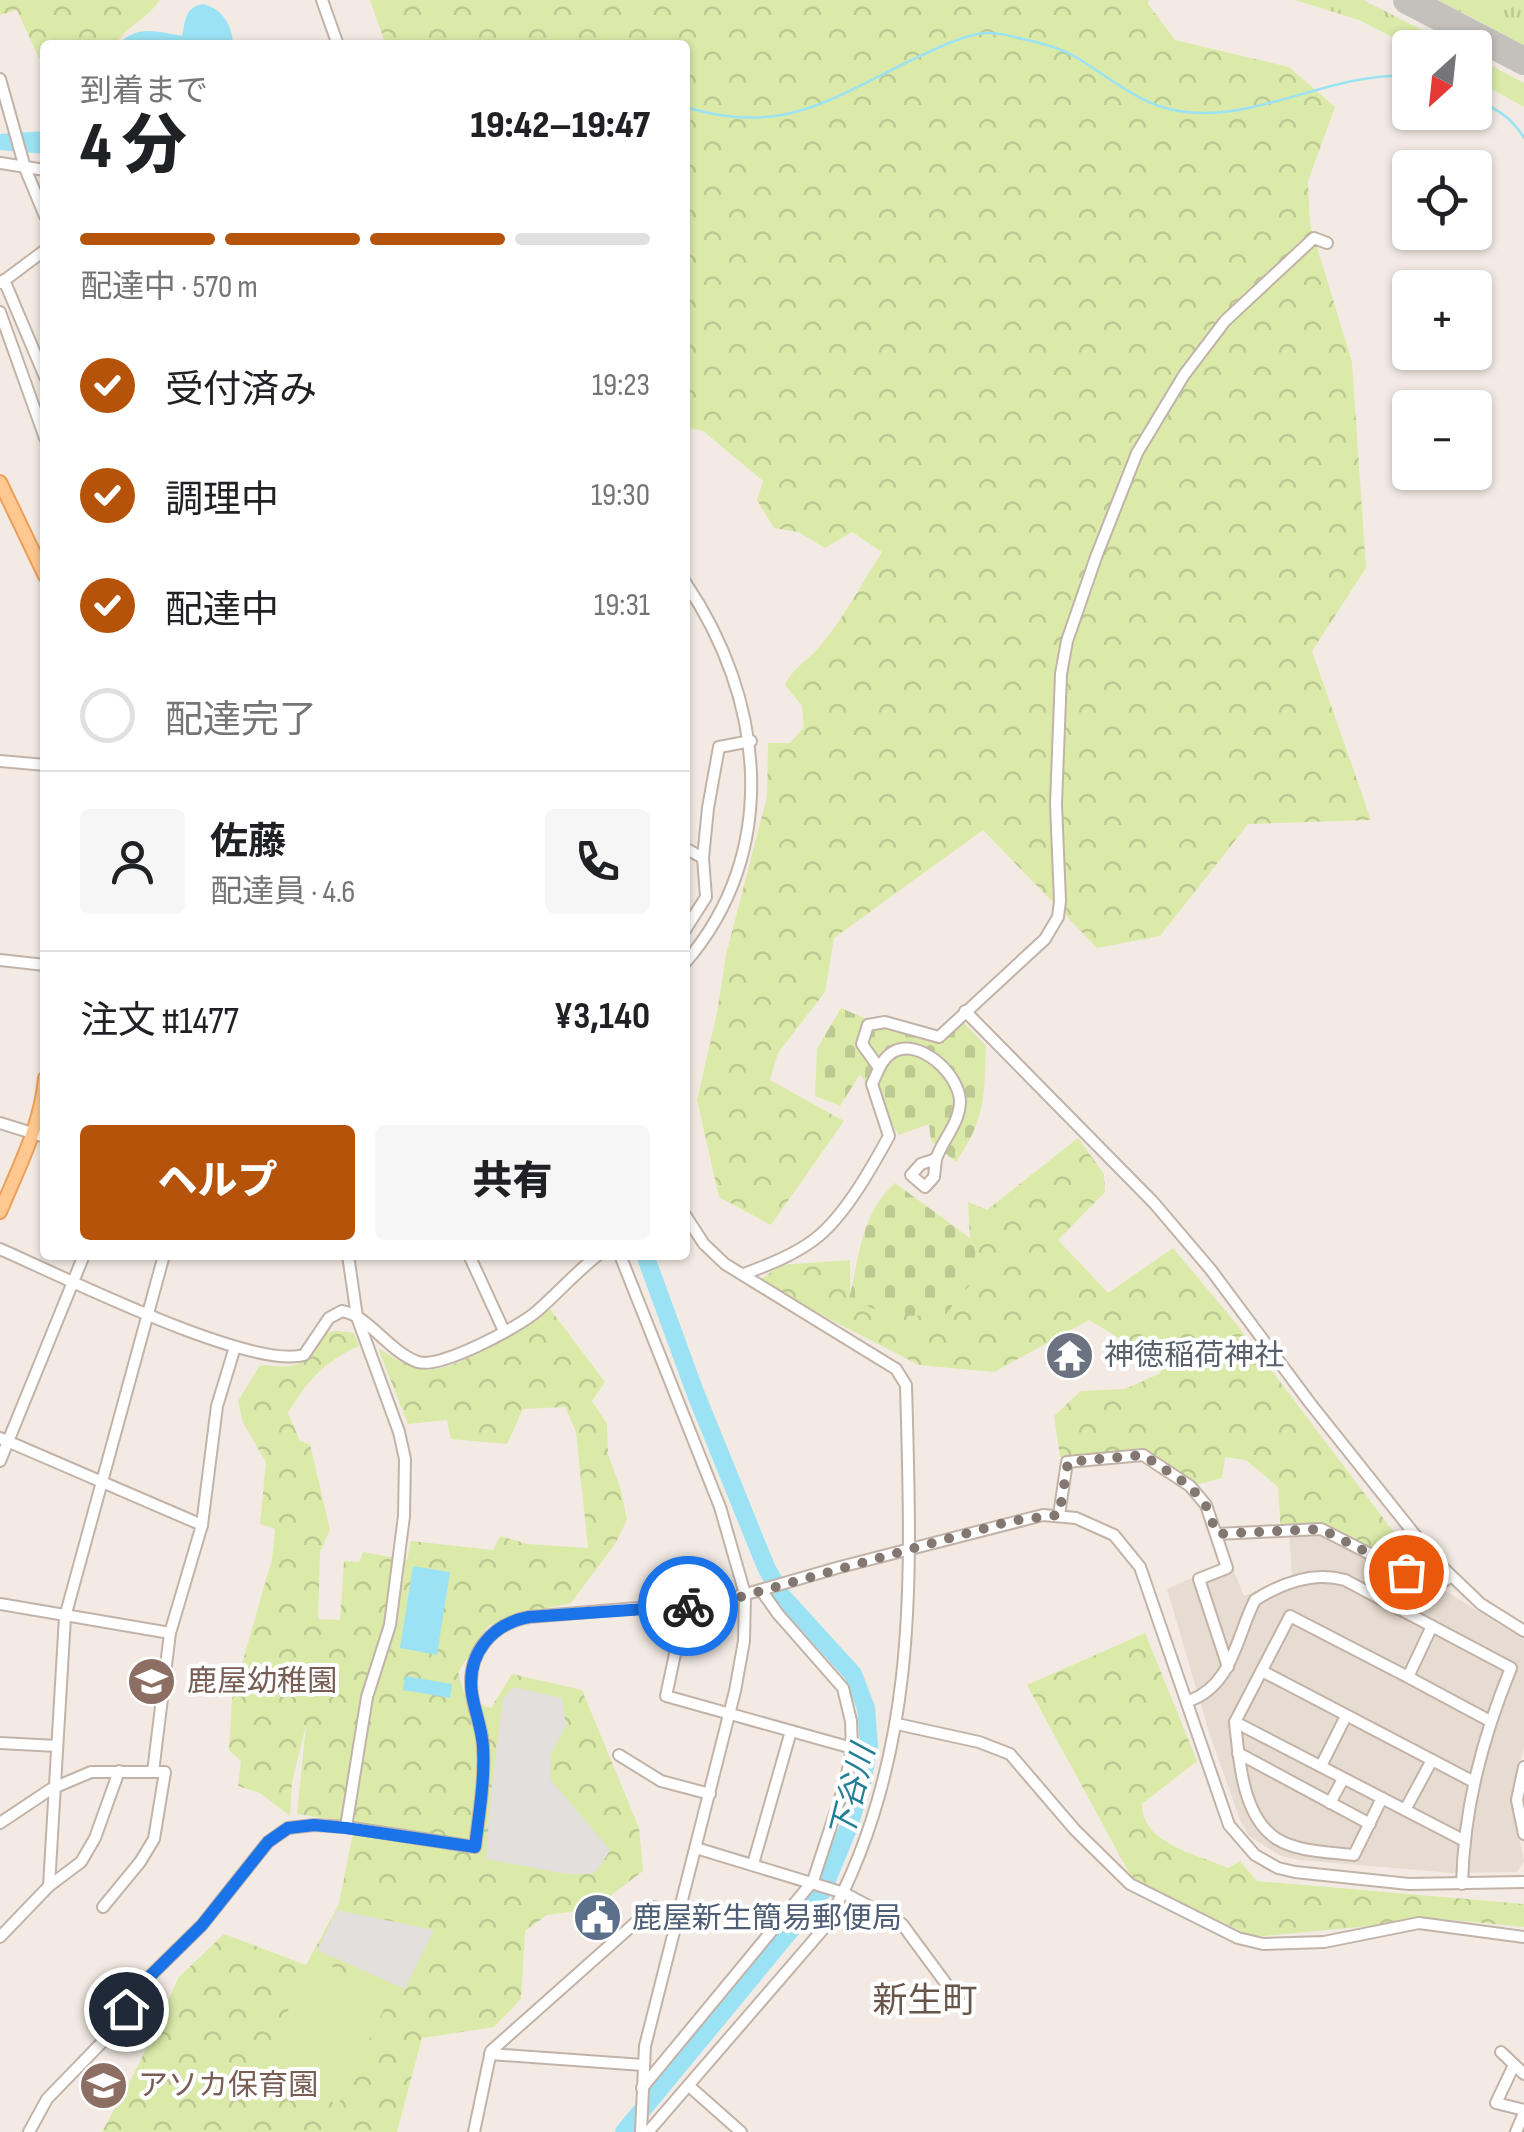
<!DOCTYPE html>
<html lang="ja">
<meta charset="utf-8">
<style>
body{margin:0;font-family:"Sofia Sans Condensed","Noto Sans JP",sans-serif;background:#f6f6f6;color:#202124;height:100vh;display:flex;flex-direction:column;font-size:38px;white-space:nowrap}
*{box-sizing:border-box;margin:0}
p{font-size:32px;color:#757577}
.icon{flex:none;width:55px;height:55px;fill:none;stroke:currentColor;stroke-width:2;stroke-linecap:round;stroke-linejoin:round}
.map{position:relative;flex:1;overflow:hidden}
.drawer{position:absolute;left:40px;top:40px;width:650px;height:1220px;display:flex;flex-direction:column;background:#fff;border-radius:10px;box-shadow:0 2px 8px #0004}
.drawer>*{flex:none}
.needle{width:65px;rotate:207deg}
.fabs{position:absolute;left:1392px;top:30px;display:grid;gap:20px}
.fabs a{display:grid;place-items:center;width:100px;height:100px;border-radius:10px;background:#fff;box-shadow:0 2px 8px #0004;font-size:50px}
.pin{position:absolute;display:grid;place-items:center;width:85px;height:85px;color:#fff;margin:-42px;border:5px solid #fff;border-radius:50%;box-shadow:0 2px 10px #0007}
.courier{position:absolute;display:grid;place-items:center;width:100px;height:100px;margin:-50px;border:8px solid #1a73e8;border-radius:50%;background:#fff;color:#222;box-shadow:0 2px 12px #0007}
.overview em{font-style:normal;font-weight:800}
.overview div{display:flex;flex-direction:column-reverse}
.overview{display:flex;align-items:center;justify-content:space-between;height:170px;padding:0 40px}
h1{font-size:65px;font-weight:800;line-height:75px}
.bar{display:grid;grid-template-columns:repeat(4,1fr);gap:15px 10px;align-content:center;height:120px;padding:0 40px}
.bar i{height:12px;border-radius:8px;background:#e0e0e0}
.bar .selected{background:#b45309}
.bar p{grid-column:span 4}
.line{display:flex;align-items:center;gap:25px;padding:0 40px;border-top:2px solid #e0e0e0}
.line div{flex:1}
.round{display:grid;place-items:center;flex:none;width:105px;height:105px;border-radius:10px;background:#f6f6f6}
ol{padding:0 40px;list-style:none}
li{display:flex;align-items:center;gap:30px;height:110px}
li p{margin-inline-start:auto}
li .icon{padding:10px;border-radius:50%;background:#b45309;color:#fff;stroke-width:4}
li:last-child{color:#757577}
li i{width:55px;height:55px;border:5px solid #e0e0e0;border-radius:50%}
.button{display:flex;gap:20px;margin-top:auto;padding:20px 40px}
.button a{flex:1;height:115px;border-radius:10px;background:#b45309;color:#fff;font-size:40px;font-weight:800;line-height:115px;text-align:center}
.button a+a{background:#f6f6f6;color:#202124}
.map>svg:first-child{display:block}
.residential{fill:#e7dcd1}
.grass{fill:url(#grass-tufts)}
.forest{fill:url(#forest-crowns)}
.cemetery{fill:url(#cemetery-stones)}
.garden{fill:#dbeaa9}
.parking{fill:#e3dfdc}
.water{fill:#9be3f4}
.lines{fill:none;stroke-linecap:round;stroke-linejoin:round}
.stream{stroke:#9be3f4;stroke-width:2.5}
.river{stroke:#9be3f4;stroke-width:18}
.taxiway{stroke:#c4c0bc;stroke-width:28}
.minor-casing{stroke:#c2b3a9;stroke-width:14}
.major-casing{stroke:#eba05a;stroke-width:16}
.minor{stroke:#fff;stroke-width:10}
.major{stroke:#ffc890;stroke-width:12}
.done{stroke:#827871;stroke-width:10;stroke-dasharray:0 18}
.route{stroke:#1a73e8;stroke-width:12}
.labels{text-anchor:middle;stroke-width:8;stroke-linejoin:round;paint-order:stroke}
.worship-label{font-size:30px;fill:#5b616d;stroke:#fff;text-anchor:start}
.education-label{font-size:30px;fill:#785e54;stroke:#fff;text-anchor:start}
.service-label{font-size:30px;fill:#4e5e75;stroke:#fff;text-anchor:start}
.water-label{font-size:32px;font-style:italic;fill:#227e96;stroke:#fff}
.quarter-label{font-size:35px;fill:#69564a;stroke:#fff}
</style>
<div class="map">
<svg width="1524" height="2132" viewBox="0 0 1524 2132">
<defs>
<pattern id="grass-tufts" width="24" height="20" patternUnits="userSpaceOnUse" patternTransform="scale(2.5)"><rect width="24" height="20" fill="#dbeaa9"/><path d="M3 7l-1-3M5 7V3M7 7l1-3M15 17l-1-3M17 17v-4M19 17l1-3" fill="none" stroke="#bdc992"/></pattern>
<pattern id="forest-crowns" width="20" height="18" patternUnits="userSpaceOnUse" patternTransform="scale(2.5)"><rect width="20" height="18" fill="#dbeaa9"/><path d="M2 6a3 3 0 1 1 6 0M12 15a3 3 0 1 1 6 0" fill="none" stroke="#bdc992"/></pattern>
<pattern id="cemetery-stones" width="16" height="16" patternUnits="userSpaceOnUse" patternTransform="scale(2.5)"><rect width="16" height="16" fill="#dbeaa9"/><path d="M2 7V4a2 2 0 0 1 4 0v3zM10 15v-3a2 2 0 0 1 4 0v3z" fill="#bdc992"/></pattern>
</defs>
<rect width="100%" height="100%" fill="#f3ebe3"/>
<path class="residential" d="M1321,1529L1438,1594L1447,1592L1524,1640V1748L1511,1797L1524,1861L1517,1872L1452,1873L1299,1860L1281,1856L1249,1836L1240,1820L1209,1732L1167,1589L1230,1561L1244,1596L1292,1576L1289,1534Z"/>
<g class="grass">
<path d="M1295,0H1363L1456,47H1412L1359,20Z"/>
<path d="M1438,0H1524V45Z"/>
<path d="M1475,57L1524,83V107L1475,80Z"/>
</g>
<g class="forest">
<path d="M0,0H160C146,20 128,25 115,45H45V61L39,58L17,10L0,15Z"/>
<path d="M370,0H1149L1148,4L1175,40L1289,67L1335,107L1308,181L1310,224L1352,362L1366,568L1312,651L1371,820L1248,824L1160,936L1097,948L983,830L834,938L825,992L778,1053L770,1080L844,1121L771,1225L719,1197L697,1100L717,1013L726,955L767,797L768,743H790L804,727L802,706L785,685C794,666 808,661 821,645C844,617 862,583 882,552L852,532L825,548L798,532L774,528L757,500L763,481L703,431L685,427V45H386Z"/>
<path d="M1078,1138L1104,1174L1105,1192L1058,1240L1108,1293L1173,1248L1234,1321L1436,1588L1321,1529L1281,1532L1278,1487L1246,1460L1225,1457L1222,1478L1196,1485L1140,1448L1067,1459L1060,1457L1054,1416L1081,1391L1125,1389L1161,1373L1157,1353L1146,1354L1089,1320L994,1372L919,1365L757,1282L781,1265L850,1260V1299L983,1269L970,1238L968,1202L987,1210Z"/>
<path d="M550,1309L605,1382L592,1401L607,1424L608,1454L621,1490L627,1520L615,1544L571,1603L523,1613L488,1626L458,1672L466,1699L491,1708L512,1674L582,1690L639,1828L643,1871L593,1909L547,1915L525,1931L521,1999L494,2027L422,2038L397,2132H102L138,2066L179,1977L224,1934L306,1965L339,1904L355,1823L297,1814L306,1725L292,1782L290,1816L260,1793L238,1786L241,1761L229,1750L232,1699L272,1559L275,1529L260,1524L266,1462L243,1423L238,1401L260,1365C274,1365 289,1370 302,1362C329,1346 311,1324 354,1333L359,1346C325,1361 307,1381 288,1413L300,1441L310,1444L330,1530L320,1552L318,1619L340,1620L344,1561L359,1562L363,1552L407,1560L411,1541L493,1550L500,1536L528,1544L588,1548L576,1432L565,1407L523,1409L507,1444L451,1439L447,1420L408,1424L378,1348C391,1356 405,1366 421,1369C454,1376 521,1326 550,1309Z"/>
<path d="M1145,1633L1197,1761L1142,1804C1142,1844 1197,1854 1228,1868L1240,1861L1257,1881L1524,1904V1927L1443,1919L1254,1937L1133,1880L1027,1685Z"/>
</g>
<g class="cemetery">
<path d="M841,1008L885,1027L939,1037L964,1023L986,1046C984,1098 986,1118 956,1162L931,1141L929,1124L899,1135L860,1074L840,1106L815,1096L817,1049Z"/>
<path d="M895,1183L970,1238L983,1269L945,1315L892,1316L849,1299C860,1256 860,1215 895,1183Z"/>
</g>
<path class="garden" d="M313,1957L390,1996L338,2105L261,2068Z"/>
<g class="parking">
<path d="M513,1687L562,1698L566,1726L551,1754L550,1779L610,1850L600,1867L592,1874H567L486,1859L491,1792L503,1699Z"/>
<path d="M337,1910L434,1930L405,1989L317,1950Z"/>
</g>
<g class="water">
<path d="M203,4C222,8 233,26 233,45H161L147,41L118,45C137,24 158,32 182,36C186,20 184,8 203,4Z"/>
<path d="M45,131V154L0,150V134Z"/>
<path d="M413,1566L450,1572L437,1655L400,1648Z"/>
<path d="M405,1676L452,1684L450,1698L403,1690Z"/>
</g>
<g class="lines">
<g class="stream">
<path d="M1475,99C1496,109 1512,117 1524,138"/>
<path d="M685,107C784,137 829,99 914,59C935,49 955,39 978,34C993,31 1008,35 1022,39C1043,43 1061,48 1079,59C1112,79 1140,105 1179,111C1254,124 1332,71 1410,76"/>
</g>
<path class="river" d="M624,2132L822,1892L849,1826L862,1783L869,1745L866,1708L853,1674L782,1596L766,1567L695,1392L645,1255"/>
<path class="taxiway" d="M1407,0L1524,61"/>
<defs>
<g id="minor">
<path d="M322,0L338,45"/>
<path d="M0,79L25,168L45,216"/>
<path d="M0,163L45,170"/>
<path d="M4,280L45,377"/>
<path d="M1,283L45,250"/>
<path d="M0,312L45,438"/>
<path d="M685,582C764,698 782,851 685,963"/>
<path d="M0,761L45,765"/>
<path d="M685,848L703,858"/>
<path d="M685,930L706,897L703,858L708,808L719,747L751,741"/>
<path d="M0,960L45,965"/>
<path d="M965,1011L1154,1203L1211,1270L1310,1403L1435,1560L1481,1604L1524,1631"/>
<path d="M879,1068L862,1044L868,1025L885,1022L939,1037L1045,939L1058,917L1060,901L1056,804L1061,674L1067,641L1096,557L1137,453L1184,375L1225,321L1314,238L1327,243"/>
<path d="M0,1123L45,1137"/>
<path d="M0,1249C60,1275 249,1370 304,1355L329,1318L342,1311C368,1315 389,1352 418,1362C440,1369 517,1328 536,1312C557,1294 576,1272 598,1255"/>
<path d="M469,1255L504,1331"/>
<path d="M620,1255L720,1507L745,1594L744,1641L735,1691L645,2046L641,2132"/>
<path d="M744,1274C768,1265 794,1255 815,1239C844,1217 871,1169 889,1136L872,1084C878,1072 881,1059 893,1052C919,1037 959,1074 960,1101C960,1123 943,1139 936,1159L921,1164L911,1175L925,1187L934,1177L936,1159"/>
<path d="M0,1438L202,1525"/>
<path d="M0,1461L84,1255"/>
<path d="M1059,1515L1067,1462L1143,1455L1190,1486L1206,1505L1227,1568L1199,1579L1228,1667"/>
<path d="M1217,1534L1321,1529L1435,1587L1450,1577"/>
<path d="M0,1604L170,1633"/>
<path d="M685,1607L666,1696L852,1748"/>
<path d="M1432,1626L1408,1677L1290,1616L1235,1722L1463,1840"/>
<path d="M1262,1671L1474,1782"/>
<path d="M1408,1677L1490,1721"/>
<path d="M1189,1701C1233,1685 1236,1637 1255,1600C1282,1583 1314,1571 1345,1580L1511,1668C1482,1739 1464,1808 1462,1884"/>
<path d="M1235,1722C1239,1759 1242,1817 1277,1839C1298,1852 1330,1852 1354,1855L1382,1798"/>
<path d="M897,1724L979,1742L1010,1754L1075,1830L1130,1884L1238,1938L1263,1944L1324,1942L1419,1923L1524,1937"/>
<path d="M0,1743L57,1746"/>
<path d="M1238,1753L1370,1824"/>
<path d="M619,1755L661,1781L710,1794"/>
<path d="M1321,1766L1346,1716"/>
<path d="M1524,1767L1517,1800L1524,1834"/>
<path d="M153,1772L170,1633L202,1525L217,1406L235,1347"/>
<path d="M1330,1803L1343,1779"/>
<path d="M1405,1810L1432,1760"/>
<path d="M0,1823L51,1789L91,1772H165L154,1839L140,1862L103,1907"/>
<path d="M346,1827L367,1697L390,1625L404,1516L405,1459L399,1432L357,1317L348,1255"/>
<path d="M696,1848L844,1893L902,1924L967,2012"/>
<path d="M753,1864L791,1731"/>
<path d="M49,1886L65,1617L164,1255"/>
<path d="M0,1937L49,1886L81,1862L95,1838L119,1771"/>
<path d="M1501,2052L1524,2074"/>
<path d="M490,2054L643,2065"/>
<path d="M1514,2065L1496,2103L1524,2110"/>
<path d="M689,2086L741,2132"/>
<path d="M642,2088L813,1881L846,1780L852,1748L851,1721L843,1688L778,1614L761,1590"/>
<path d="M29,2132L47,2099L110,2034L142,1984L202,1925L268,1842L288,1828L314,1825L346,1827L475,1847C479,1814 485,1780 483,1747C483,1729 474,1712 472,1694C466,1654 491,1624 529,1617L722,1601L840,1567L1043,1515L1076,1518L1114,1535L1140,1567L1229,1825L1255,1855L1278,1868L1295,1872L1409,1884L1524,1882"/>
<path d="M474,2132L491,2051L653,1907L678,1913"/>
<path d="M648,2132L825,1927C921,1757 911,1574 906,1385L896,1369L725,1264L704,1244L685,1215"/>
<path d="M1516,2132L1524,2113"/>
</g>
<g id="major">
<path d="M0,482L45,576"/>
<path d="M0,1212C18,1169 41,1125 45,1078"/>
</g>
</defs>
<use href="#minor" class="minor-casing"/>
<use href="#major" class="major-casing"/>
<use href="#minor" class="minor"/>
<use href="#major" class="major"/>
</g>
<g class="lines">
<path class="done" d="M688,1606L722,1602L1011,1521L1059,1515L1068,1462L1143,1455L1190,1486L1206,1506L1217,1534L1321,1529L1406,1572"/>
<path class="route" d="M126,2009L142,1984L202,1925L268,1842L288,1828L314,1825L346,1828L475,1847C479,1814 485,1780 483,1747C482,1729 475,1712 472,1694C466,1654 492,1624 529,1617L688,1606"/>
</g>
<defs>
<symbol id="temple-disc" viewBox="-11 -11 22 22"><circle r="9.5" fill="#6b7280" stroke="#fff"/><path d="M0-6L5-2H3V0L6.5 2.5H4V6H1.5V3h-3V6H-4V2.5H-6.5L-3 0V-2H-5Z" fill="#fff"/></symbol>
<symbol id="school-disc" viewBox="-11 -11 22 22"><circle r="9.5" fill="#8d6e63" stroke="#fff"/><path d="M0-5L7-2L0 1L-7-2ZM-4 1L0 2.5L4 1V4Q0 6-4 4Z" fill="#fff"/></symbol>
<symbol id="civic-disc" viewBox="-11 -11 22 22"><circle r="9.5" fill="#5c6f8a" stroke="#fff"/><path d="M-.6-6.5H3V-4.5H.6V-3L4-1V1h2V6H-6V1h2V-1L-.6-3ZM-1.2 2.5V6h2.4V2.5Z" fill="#fff"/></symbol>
</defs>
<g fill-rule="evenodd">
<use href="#temple-disc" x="1042" y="1328" width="55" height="55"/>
<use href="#school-disc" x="124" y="1654" width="55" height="55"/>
<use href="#civic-disc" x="570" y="1890" width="55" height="55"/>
<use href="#school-disc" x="76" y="2058" width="55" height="55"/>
</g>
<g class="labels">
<g class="worship-label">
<text x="1104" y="1365">神徳稲荷神社</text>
</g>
<g class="education-label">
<text x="187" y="1691">鹿屋幼稚園</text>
<text x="138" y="2095">アソカ保育園</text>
</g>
<g class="service-label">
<text x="632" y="1928">鹿屋新生簡易郵便局</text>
</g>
<g class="water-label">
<text transform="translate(852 1792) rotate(-76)" y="11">下谷川</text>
</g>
<g class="quarter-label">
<text x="925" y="2012">新生町</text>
</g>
</g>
</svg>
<div class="fabs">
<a><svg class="needle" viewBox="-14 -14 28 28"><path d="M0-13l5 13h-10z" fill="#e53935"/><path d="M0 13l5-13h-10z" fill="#757577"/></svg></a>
<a><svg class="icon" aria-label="locate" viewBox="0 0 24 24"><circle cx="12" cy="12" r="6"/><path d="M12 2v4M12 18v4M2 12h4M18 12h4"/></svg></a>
<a>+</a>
<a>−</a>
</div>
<div class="pin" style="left:1406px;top:1572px;background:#ea580c"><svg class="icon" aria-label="bag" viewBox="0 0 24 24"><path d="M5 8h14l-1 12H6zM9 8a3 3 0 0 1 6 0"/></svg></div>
<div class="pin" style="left:126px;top:2009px;background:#1f2937"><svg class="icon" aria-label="home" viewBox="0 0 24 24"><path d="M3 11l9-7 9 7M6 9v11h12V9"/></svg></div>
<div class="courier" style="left:688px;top:1606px"><svg class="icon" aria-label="bike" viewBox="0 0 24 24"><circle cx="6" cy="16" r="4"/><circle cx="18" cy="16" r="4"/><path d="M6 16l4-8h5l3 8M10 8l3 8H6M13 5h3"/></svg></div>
<section class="drawer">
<div class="overview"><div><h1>4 分</h1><p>到着まで</p></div><em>19:42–19:47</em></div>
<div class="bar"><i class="selected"></i><i class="selected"></i><i class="selected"></i><i></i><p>配達中 · 570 m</p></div>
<ol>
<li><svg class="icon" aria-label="check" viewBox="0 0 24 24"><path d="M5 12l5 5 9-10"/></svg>受付済み<p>19:23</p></li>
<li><svg class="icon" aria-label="check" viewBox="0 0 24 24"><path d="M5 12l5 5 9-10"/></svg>調理中<p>19:30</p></li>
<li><svg class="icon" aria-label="check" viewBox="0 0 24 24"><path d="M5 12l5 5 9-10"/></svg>配達中<p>19:31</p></li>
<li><i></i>配達完了</li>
</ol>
<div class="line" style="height:180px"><a class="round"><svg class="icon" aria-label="person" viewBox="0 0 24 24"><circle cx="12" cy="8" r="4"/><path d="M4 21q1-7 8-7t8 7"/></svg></a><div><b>佐藤</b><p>配達員 · 4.6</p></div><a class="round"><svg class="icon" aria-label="phone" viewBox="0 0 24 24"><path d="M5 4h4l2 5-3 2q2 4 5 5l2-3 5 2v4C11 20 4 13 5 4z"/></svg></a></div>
<div class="line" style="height:130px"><div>注文 #1477</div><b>¥3,140</b></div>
<div class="button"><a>ヘルプ</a><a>共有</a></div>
</section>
</div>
